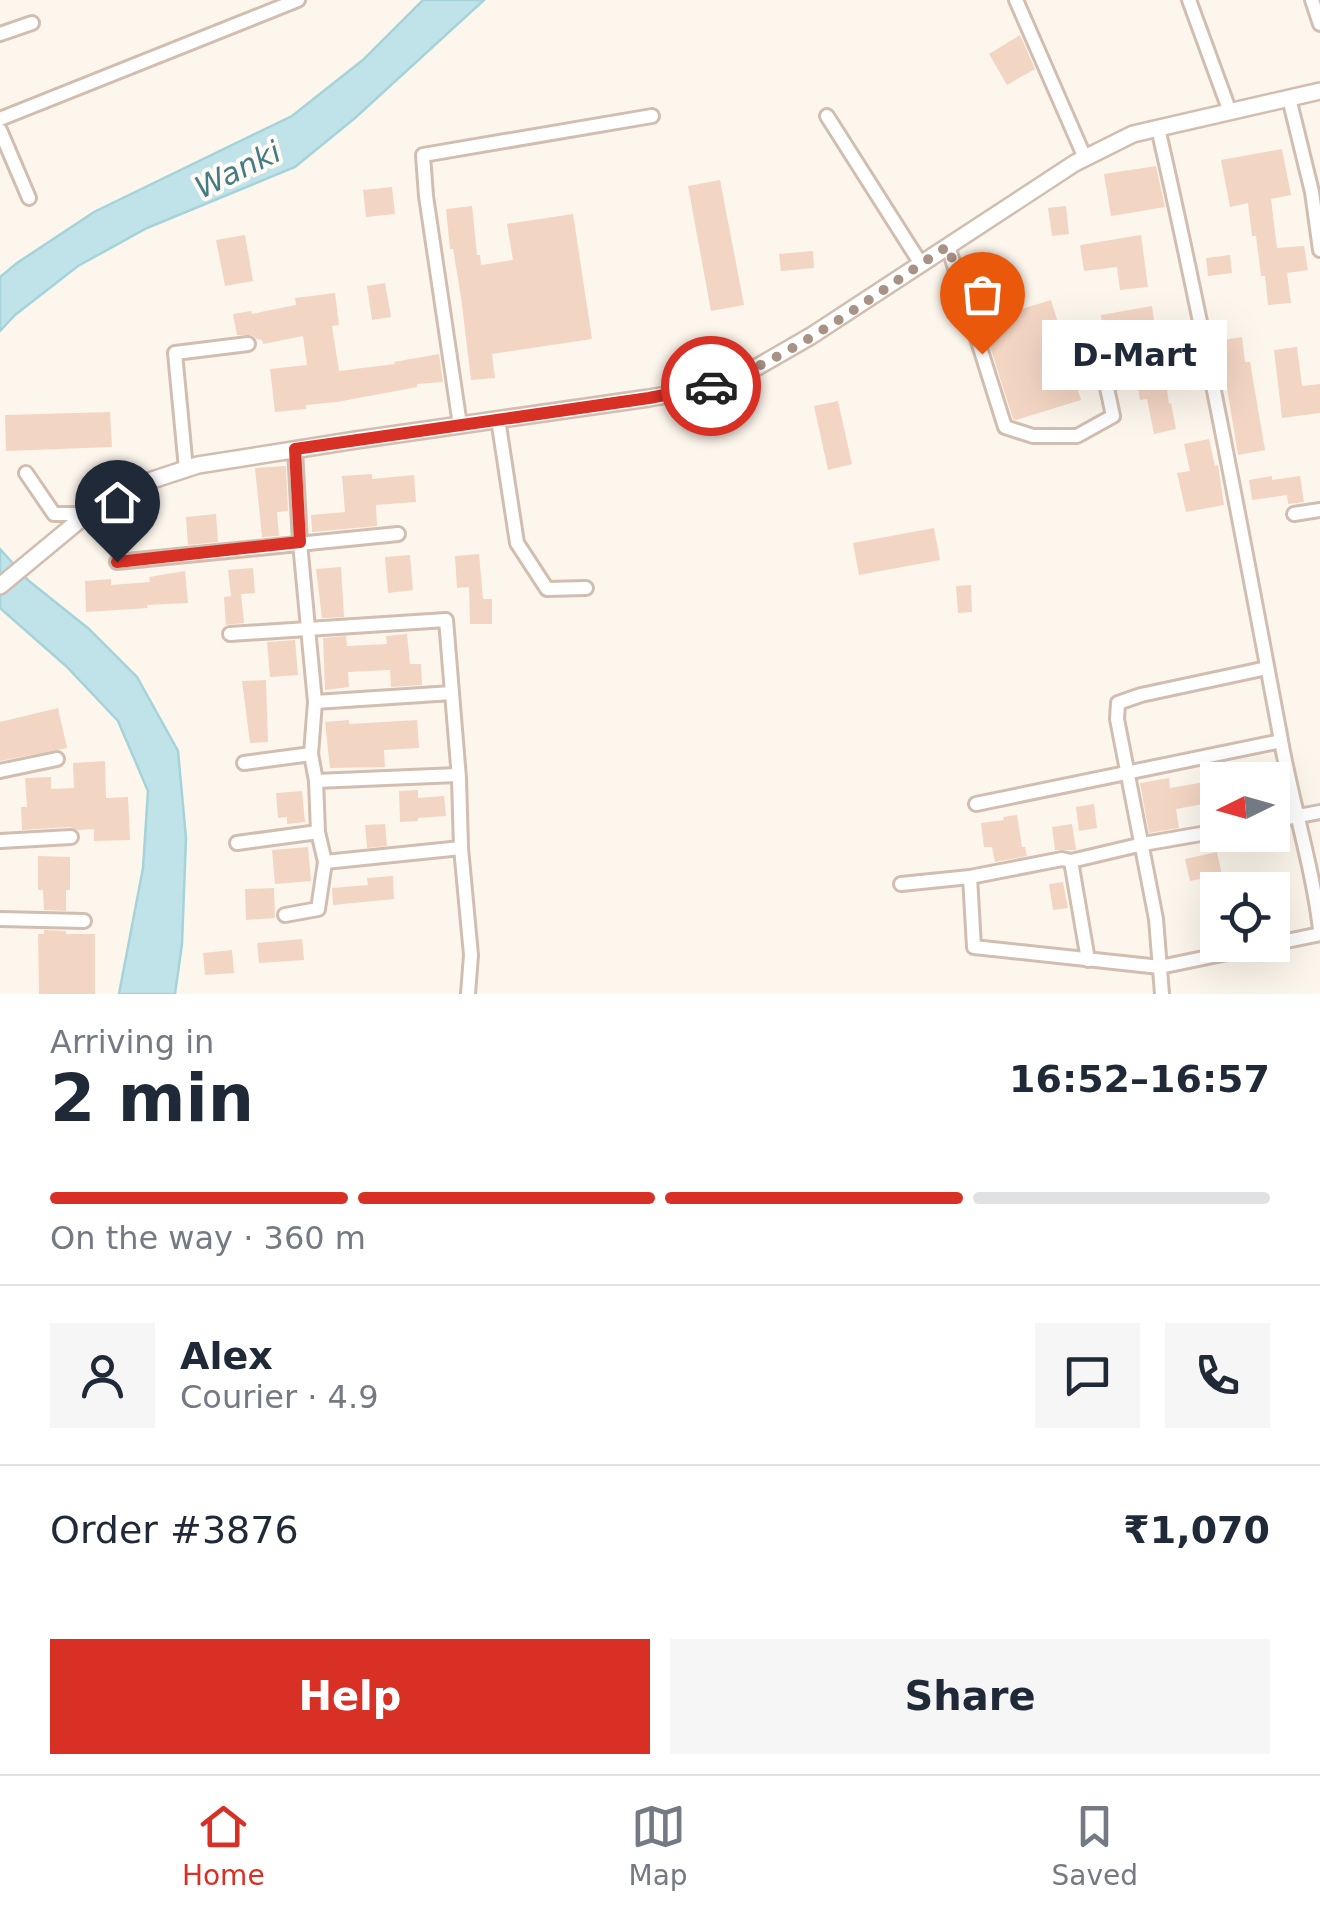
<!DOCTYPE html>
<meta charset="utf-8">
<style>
body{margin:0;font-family:"DejaVu Sans",sans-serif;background:#f6f6f7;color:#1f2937;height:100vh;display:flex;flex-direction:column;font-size:38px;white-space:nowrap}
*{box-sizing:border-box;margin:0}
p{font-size:32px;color:#747a83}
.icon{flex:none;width:55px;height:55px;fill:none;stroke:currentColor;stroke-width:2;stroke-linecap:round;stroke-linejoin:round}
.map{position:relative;height:994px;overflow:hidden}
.drawer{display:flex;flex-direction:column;background:#fff;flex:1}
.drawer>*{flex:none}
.needle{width:65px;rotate:265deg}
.buttons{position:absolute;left:1200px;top:762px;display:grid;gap:20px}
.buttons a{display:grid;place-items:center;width:90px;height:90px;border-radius:0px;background:#fff;box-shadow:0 10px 40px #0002;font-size:50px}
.pin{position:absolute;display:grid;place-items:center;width:85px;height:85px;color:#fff;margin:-102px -42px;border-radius:50% 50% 50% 0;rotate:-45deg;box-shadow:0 0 10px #0007}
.pin .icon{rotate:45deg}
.courier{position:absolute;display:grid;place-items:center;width:100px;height:100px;margin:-50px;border:8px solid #d93025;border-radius:50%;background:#fff;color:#222;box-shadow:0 2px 12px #0007}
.bubble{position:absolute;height:70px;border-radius:0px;background:#fff;box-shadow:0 10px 40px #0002;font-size:32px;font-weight:700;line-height:70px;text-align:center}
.overview em{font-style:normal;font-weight:700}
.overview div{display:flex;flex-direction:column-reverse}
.overview{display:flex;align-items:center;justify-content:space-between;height:170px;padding:0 50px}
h1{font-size:65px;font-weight:700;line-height:75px}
.bar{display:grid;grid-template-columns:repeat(4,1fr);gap:15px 10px;align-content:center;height:120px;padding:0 50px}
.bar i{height:12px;border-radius:8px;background:#e0e1e3}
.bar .current{background:#d93025}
.bar p{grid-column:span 4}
.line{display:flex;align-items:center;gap:25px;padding:0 50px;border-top:2px solid #e0e1e3}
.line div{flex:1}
.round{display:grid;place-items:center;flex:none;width:105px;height:105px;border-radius:0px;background:#f6f6f7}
.cta{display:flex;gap:20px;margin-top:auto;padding:20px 50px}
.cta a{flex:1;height:115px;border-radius:0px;background:#d93025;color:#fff;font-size:40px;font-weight:700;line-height:115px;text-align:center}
.cta a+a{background:#f6f6f7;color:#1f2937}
.tabs{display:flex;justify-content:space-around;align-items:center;height:140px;border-top:2px solid #e0e1e3;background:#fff;font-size:28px;color:#747a83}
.tabs a{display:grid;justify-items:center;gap:5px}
.tabs .current{color:#d93025}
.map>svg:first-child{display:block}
.water{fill:#bfe3e8;stroke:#a5d3da;stroke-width:2.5}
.building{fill:#f3d5c3}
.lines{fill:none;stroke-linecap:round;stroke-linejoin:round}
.minor-casing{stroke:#d1beb0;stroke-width:18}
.tertiary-casing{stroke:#d1beb0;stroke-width:20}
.minor{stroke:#fff;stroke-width:12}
.tertiary{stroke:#fff;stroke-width:15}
.done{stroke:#a89285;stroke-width:10;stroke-dasharray:0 18}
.route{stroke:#d93025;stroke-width:12}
.labels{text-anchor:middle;stroke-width:8;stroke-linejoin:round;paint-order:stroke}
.water-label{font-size:30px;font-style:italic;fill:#437c86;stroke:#fffaf3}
</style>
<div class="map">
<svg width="1320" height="994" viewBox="0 0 1320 994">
<rect width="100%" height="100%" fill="#fdf6ec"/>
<g class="water">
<path d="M423,0H484L355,118L295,167L147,228L78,266L15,315L0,331V277L17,263L94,212L292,116L364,59Z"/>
<path d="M0,549L29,581L89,629L137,677L178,751L186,838L182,944L175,994H119L143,868L148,791L118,721L66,666L0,608Z"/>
</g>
<g class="building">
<path d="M1020,35L1035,69L1007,85L989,54Z"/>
<path d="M1282,149L1291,195L1271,199L1277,248L1304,246L1308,270L1287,273L1291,303L1268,305L1265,276H1261L1256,236H1252L1248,203L1230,207L1221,160Z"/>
<path d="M1156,166L1165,207L1111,216L1104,174Z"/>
<path d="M720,180L744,305L711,311L688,186Z"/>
<path d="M392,187L395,214L366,217L363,190Z"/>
<path d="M472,206L477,255H480L481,265L513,260L507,224L573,214L592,339L492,354L495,378L471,380L461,297L453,249H450L446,209Z"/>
<path d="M1066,206L1069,234L1052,236L1048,208Z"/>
<path d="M245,235L253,281L225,286L216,240Z"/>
<path d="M1141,235L1148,287L1120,290L1117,267L1084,271L1080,245Z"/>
<path d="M813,251L814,268L781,271L779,254Z"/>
<path d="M1230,255L1232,273L1208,276L1206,258Z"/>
<path d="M385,283L391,317L372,320L367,286Z"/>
<path d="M335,293L339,325L332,326L339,371L395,364L394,362L439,354L443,382L417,384V387L337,402L306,405V409L275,412L270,369L307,365L303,336L263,344L262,340L257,339L251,335H237L233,314L251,311L252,314L296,305L295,298Z"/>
<path d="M1051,300L1081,400L1016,420L1013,419L982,321Z"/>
<path d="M1152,306L1156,334L1159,333L1169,404L1171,403L1176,429L1154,434L1147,399L1140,400L1134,361L1111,364L1104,359L1101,315Z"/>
<path d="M1242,337L1245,362H1250L1265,450L1238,455L1222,358H1218L1216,341Z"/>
<path d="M1297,347L1302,386L1320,384V413L1282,418L1274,350Z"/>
<path d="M838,401L852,464L828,470L814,406Z"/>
<path d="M110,412L112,447L6,451L5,415Z"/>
<path d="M1209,439L1215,466L1218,465L1224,505L1186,512L1177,473L1190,471L1184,444Z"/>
<path d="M286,466L288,511L277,512L279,536L262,537L255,468Z"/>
<path d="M372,474V479L414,475L416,502L376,505L377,526L312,532L311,515L345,512L342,476Z"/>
<path d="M1272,476V480L1300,476L1304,502L1288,504L1287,495L1252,500L1249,480Z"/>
<path d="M216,514L218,542L188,545L186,517Z"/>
<path d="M934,528L940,560L859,575L853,543Z"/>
<path d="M479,554L483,599H492V624H470L469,587L457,588L455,556Z"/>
<path d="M410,555L413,590L388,593L385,557Z"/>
<path d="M341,567L344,617L322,618L316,569Z"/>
<path d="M253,568L255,593L241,594L244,623L226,625L224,597L231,596L228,570Z"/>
<path d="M185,571L188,603L147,605L148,608L86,612L85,581L111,579V585L150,582L149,577Z"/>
<path d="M971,585L972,612L958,613L956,586Z"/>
<path d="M407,634L410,664H421L422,685L391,687L390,670L348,672L349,687L325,690L323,638L346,636L347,646L387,644L386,636Z"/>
<path d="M295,640L298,675L270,677L267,642Z"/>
<path d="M266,680L268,742L250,743L242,681Z"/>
<path d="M58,708L67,748L0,761V722Z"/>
<path d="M349,720V724L417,720L419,748L384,750L385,767L330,768L325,722Z"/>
<path d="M105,761L106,798L128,797L130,840L94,841V829L78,830L70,827L22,830L21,807H27L25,778L51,777V789L74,788L73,763Z"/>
<path d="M1169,778L1170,788L1205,782L1209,803L1176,809L1179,828L1149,833L1140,783Z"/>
<path d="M418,790V798L444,796L446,816L418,818V821L400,822L399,791Z"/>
<path d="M302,791L305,822L287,824V817L278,818L276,793Z"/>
<path d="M1094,804L1097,828L1079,831L1076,807Z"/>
<path d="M1017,815L1022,847H1025L1027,856L995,862L992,847H984L981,823L1004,820L1003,817Z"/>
<path d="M385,824L387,846L367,848L365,825Z"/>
<path d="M1072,824L1076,850H1055L1052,827Z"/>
<path d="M308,847L311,881L275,884L272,850Z"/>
<path d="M1217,852L1222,875L1190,881L1185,859Z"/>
<path d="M38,856L70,857V890H66V911L44,910L43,890H38Z"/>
<path d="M393,876L394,899L333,905L332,888L368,885L367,878Z"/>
<path d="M1063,882L1068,908L1053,910L1049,884Z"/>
<path d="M274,888L275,918L246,920L245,889Z"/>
<path d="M44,930L66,931V934H95V994H39L38,934H44Z"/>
<path d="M302,939L304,960L259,963L257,943Z"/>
<path d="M232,950L234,973L205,975L203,953Z"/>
</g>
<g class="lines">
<defs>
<g id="minor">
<path d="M1016,0L1085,158"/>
<path d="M1189,0L1230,112"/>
<path d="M1312,0L1320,24"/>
<path d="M0,34L32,23"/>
<path d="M1289,98L1312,192L1320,250"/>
<path d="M827,116L921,264"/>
<path d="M0,119L298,0"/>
<path d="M1158,128C1204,329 1242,532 1280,735C1291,800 1312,863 1320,929"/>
<path d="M0,130L29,198"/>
<path d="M948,246L1005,427L1033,436H1077L1113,416L1103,369"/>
<path d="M498,419L517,543L547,589L586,588"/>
<path d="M460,425L426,196L423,155L652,116"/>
<path d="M186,469L175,353L248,344"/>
<path d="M26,473L54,514H87"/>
<path d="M1294,514L1320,510"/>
<path d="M117,562L398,534"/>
<path d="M230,634L446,620L459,778L461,848L471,955L468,994"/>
<path d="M315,702L452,693"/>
<path d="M244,763L311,754"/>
<path d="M0,771L57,759"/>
<path d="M316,781L457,775"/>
<path d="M976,804L1281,741"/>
<path d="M1272,821L1320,812"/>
<path d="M0,841L71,837"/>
<path d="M237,843L318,832"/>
<path d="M1071,861L1088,960"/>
<path d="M325,862L461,848"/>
<path d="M970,877L974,947L1160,967L1266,945"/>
<path d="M901,884L970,877L1062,859L1071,861L1143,844L1218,831"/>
<path d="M285,915L318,909L325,862L318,832L316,781L311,754L315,702L300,543L295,449"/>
<path d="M0,919L84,921"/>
<path d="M1272,944L1320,934"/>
<path d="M1162,994L1156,919L1117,719L1118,703L1141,695L1267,668"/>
</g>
<path id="tertiary" d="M0,586L87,514L137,485L198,465L356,440L649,398L706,388L745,374L811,336L1075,163L1133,134L1320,91"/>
</defs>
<use href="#minor" class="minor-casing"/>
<use href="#tertiary" class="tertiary-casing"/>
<use href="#minor" class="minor"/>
<use href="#tertiary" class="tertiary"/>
</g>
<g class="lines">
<path class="done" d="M711,386C796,356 874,295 948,246L982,354"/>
<path class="route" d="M117,562L300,542L295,449L649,398L711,386"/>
</g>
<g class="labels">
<g class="water-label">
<text transform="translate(238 170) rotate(-26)" y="10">Wanki</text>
</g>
</g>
</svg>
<div class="buttons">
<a><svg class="needle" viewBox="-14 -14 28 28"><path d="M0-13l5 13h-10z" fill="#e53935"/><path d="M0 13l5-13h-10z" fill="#747a83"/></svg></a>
<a><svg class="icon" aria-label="locate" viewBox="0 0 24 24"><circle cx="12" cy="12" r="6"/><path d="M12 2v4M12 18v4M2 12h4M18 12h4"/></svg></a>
</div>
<div class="pin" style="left:982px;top:354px;background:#ea580c"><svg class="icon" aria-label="bag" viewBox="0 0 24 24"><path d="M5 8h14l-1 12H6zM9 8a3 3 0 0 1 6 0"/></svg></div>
<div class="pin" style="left:117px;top:562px;background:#1f2937"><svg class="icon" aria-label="home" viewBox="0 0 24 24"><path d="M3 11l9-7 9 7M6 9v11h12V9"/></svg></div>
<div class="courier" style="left:711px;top:386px"><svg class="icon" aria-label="car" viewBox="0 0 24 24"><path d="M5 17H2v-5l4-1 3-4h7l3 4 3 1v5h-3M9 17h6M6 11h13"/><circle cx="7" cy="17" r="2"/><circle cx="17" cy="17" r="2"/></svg></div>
<div class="bubble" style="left:1042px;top:320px;width:185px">D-Mart</div>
</div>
<section class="drawer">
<div class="overview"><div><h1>2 min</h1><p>Arriving in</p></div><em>16:52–16:57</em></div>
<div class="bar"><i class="current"></i><i class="current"></i><i class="current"></i><i></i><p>On the way · 360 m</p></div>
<div class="line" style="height:180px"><a class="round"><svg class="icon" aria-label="person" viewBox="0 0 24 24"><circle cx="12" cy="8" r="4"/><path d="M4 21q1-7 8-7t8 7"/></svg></a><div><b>Alex</b><p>Courier · 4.9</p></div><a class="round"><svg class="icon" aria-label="chat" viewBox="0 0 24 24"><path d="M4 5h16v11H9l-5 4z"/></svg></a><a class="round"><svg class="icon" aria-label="phone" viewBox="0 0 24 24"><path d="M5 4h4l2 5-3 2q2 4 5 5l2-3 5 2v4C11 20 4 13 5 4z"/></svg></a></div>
<div class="line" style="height:130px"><div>Order #3876</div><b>₹1,070</b></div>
<div class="cta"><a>Help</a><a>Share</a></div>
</section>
<nav class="tabs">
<a class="current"><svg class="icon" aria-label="home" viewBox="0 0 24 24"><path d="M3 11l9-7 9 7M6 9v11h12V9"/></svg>Home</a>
<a><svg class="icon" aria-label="map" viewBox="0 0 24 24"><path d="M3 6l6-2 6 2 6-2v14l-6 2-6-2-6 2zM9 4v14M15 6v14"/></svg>Map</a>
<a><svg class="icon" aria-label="saved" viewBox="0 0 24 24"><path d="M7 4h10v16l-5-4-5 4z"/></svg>Saved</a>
</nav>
